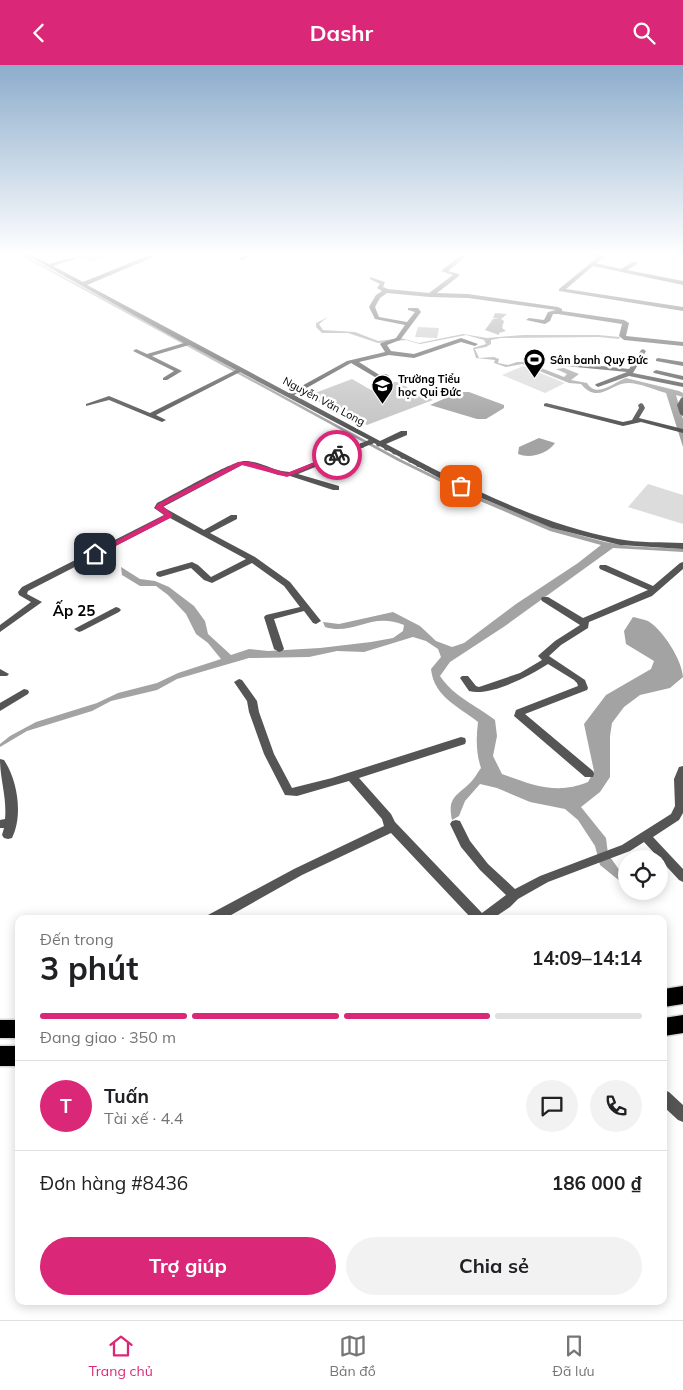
<!DOCTYPE html>
<html lang="vi">
<meta charset="utf-8">
<style>
body{margin:0;font-family:Mulish,sans-serif;background:#f2f2f2;color:#202124;height:100vh;display:flex;flex-direction:column;font-size:19px;white-space:nowrap}
*{box-sizing:border-box;margin:0}
p{font-size:16px;color:#757577}
.icon{flex:none;width:28px;height:28px;fill:none;stroke:currentColor;stroke-width:2;stroke-linecap:round;stroke-linejoin:round}
.map{position:relative;flex:1;overflow:hidden}
.drawer{position:absolute;left:15px;top:850px;width:652px;height:390px;display:flex;flex-direction:column;background:#fff;border-radius:10px;box-shadow:0 2px 12px #0003}
.drawer>*{flex:none}
.tools{position:absolute;left:618px;top:785px;display:grid;gap:10px}
.tools a{display:grid;place-items:center;width:50px;height:50px;border-radius:50%;background:#fff;box-shadow:0 2px 12px #0003;font-size:25px}
.pin{position:absolute;display:grid;place-items:center;width:42px;height:42px;color:#fff;margin:-21px;border-radius:10px;box-shadow:0 2px 8px #0006}
.courier{position:absolute;display:grid;place-items:center;width:50px;height:50px;margin:-25px;border:4px solid #db2777;border-radius:50%;background:#fff;color:#222;box-shadow:0 1px 6px #0007}
.headline em{font-style:normal;font-weight:700}
.headline div{display:flex;flex-direction:column-reverse}
.headline{display:flex;align-items:center;justify-content:space-between;height:85px;padding:0 25px}
h1{font-size:32px;font-weight:700;line-height:38px}
.bar{display:grid;grid-template-columns:repeat(4,1fr);gap:8px 5px;align-content:center;height:60px;padding:0 25px}
.bar i{height:6px;border-radius:4px;background:#e0e0e0}
.bar .active{background:#db2777}
.bar p{grid-column:span 4}
.line{display:flex;align-items:center;gap:12px;padding:0 25px;border-top:1px solid #e0e0e0}
.line div{flex:1}
.round{display:grid;place-items:center;flex:none;width:52px;height:52px;border-radius:26px;background:#f2f2f2}
.primary-button{display:flex;gap:10px;margin-top:auto;padding:10px 25px}
.primary-button a{flex:1;height:58px;border-radius:30px;background:#db2777;color:#fff;font-size:20px;font-weight:700;line-height:58px;text-align:center}
.primary-button a+a{background:#f2f2f2;color:#202124}
header{display:flex;justify-content:space-between;align-items:center;height:65px;padding:0 25px;background:#db2777;color:#fff;font-size:22px;font-weight:700}
.tab-bar{display:flex;justify-content:space-around;align-items:center;height:70px;border-top:1px solid #e0e0e0;background:#fff;font-size:14px;color:#757577}
.tab-bar a{display:grid;justify-items:center;gap:2px}
.tab-bar .active{color:#db2777}
.map>svg:first-child{display:block}
.green{fill:#dcdcdc}
.water{fill:#a3a3a3}
.building{fill:#c4c4c4}
.lines{fill:none;stroke-linecap:round;stroke-linejoin:round}
.highway-casing{stroke:#dbdbdb;stroke-width:3}
.minor{fill:#555;fill-rule:evenodd}
.highway{fill:#000;fill-rule:evenodd}
.route{fill:#db2777}
.done{stroke:#595959;stroke-width:5;stroke-dasharray:0 9}
.labels{text-anchor:middle;stroke-width:5;stroke-linejoin:round;paint-order:stroke}
.far-poi-label{font-size:11px;font-weight:bold;fill:#000;stroke:#fff;text-anchor:start}
.far-street-label{font-size:11px;fill:#000;stroke:#fff}
.neighbourhood-label{font-size:15px;font-weight:bold;fill:#000;stroke:#fff}
</style>
<header><svg class="icon" aria-label="back" viewBox="0 0 24 24"><path d="M15 5l-7 7 7 7"/></svg>Dashr<svg class="icon" aria-label="search" viewBox="0 0 24 24"><circle cx="10" cy="10" r="6"/><path d="M15 15l6 6"/></svg></header>
<div class="map">
<svg width="683" height="1255" viewBox="0 0 683 1255">
<rect width="100%" height="100%" fill="#fff"/>
<g class="green">
<path d="M523,301L565,318L545,328L502,310Z"/>
<path d="M648,419L683,430V459L628,442Z"/>
</g>
<g class="water">
<path d="M16,188H20L402,395L476,431L553,463L605,477L627,481L683,484V487L613,483L505,561L450,597L440,611C454,632 476,640 495,655L497,671L493,691L502,709C533,720 557,730 588,717L594,706L584,659L606,630L651,604L654,596L626,579L624,566L633,552C637,553 643,554 648,556C663,565 682,595 683,612L670,623L640,630L624,642L612,658L610,671V712L600,727L581,742L606,773L608,789L620,806L626,811V821L600,800L595,781L578,755L565,744L530,737L497,723L480,719L465,736L459,751L452,755C447,732 457,731 471,717C475,713 477,708 481,703C476,688 476,673 478,657C458,641 434,632 431,604L441,592L438,584L426,576L413,572L364,587L337,586L309,592L249,593L177,614L157,625L111,636L92,646L27,666L0,682V679L10,671L36,657L97,638L118,628L157,618L178,608L221,594L208,578L196,569L186,549L168,530L156,521H140L122,510L121,502L140,514L155,516L169,522L194,541L205,556L208,569L231,590L249,584L268,586L320,583L371,577L393,573L403,566L404,560C371,546 354,571 325,562L323,557L339,559L393,547L420,561L436,576L452,582L464,578L516,539L578,498L601,480L550,466L473,433L398,396Z"/>
<path d="M495,248L507,249L501,254L504,256L502,263L506,266L499,268V270L485,265L493,254H499L493,253Z"/>
<path d="M328,252L319,259L323,265L355,267L378,276L401,273L419,278L463,269L487,273L523,270H598L620,272L619,274L599,272L501,273L491,275V279L486,282L475,284L479,293L494,292L499,294L498,298L508,300L517,297H526L564,312L567,309L556,304L564,303L579,309L571,315L587,318C597,334 614,317 626,313L679,326L683,328V332L676,330L683,354V382L666,328C655,325 640,318 628,318C611,318 598,340 581,319L569,318L522,299L506,302L494,298L495,295L476,293L473,283L486,279L484,275L466,270L420,279L406,275L378,278L348,268H322L316,262V258Z"/>
<path d="M459,327H469L504,340V343L486,354H477L430,340Z"/>
<path d="M539,373L555,378C547,389 530,394 518,389L519,382Z"/>
</g>
<g class="building">
<path d="M68,188H113L91,197Z"/>
<path d="M418,262L439,263L437,273L415,272Z"/>
<path d="M352,314L371,325L391,317H397L433,335L367,360L307,331Z"/>
</g>
<g class="lines">
<defs>
<g id="highway">
<path d="M683,921V939L664,942V924Z"/>
<path d="M683,950V968L664,971V953Z"/>
<rect x="0" y="955" width="19" height="18"/>
<rect x="0" y="981" width="19" height="20"/>
</g>
</defs>
<use href="#highway" class="highway-casing"/>
<g class="minor">
<path d="M23,188H29L49,199L75,192V194L53,201L83,217L152,189H156V191L87,220L289,328L347,296L385,287L380,279L381,278L396,273L405,260L375,254L369,242L376,230L382,226L377,223L380,219L370,214V212L385,217L383,222L388,224L429,228L453,210L441,206L464,188H470L448,206L459,209V211L437,228L468,229L558,242L562,244V246L624,255L629,258L626,271L683,277V281L624,275L619,271L622,259L558,249H553L550,256L545,259L526,255L529,253L544,255L548,247L556,245L468,233L430,232L387,228L380,233L375,242L379,252L407,257L415,247L408,245V243H418L421,247L400,275L387,280L391,286L414,289L461,273L478,279L475,281L461,277L414,293L389,290L359,297L381,311L386,309L389,311L380,315L351,298L294,330L380,376L401,366H407V370L386,379C460,418 535,458 618,474C639,478 662,477 683,478V484L620,480L552,463L458,423L374,378L298,409L339,421V425H333L290,411L278,410L252,401L242,400L163,442L204,465L231,450H237V454L210,468L255,492L290,517L321,556L316,559L313,558L304,546L274,554L284,584L282,586L279,587L274,584L264,552L266,550L300,542L284,521L252,498L212,518L204,515L191,503L160,512L157,511L156,509L157,507L192,497L198,500L211,512L246,494L170,453L28,526L27,529L42,537L0,567V560L31,537L19,530L18,527L22,522L164,450L154,443L157,438C172,431 233,395 245,396C261,396 274,407 290,407L369,375L240,307L156,350L166,355L162,357L109,335L86,341V339L109,331L150,348L236,305L189,280L152,291L182,306L167,315H163V313L174,306L133,286L136,284L147,289L184,278Z"/>
<path d="M246,188H252L244,195H240V193Z"/>
<path d="M585,188H594L604,191V193L596,198L621,204L633,197H637V199L627,205L683,216V220L593,201L566,224L683,242V246L559,226V224L598,192Z"/>
<path d="M643,284L646,286L633,308L683,318V322L629,311L598,322L595,320L596,319L627,307L555,300L552,298L555,296L629,304L641,285Z"/>
<path d="M658,293L683,297V301L656,296V294Z"/>
<path d="M656,305L683,311V315L654,308L653,307Z"/>
<path d="M683,332V351L680,349L677,340L681,333Z"/>
<path d="M546,338L623,357L632,355L639,343L638,340L641,338L643,339L645,343L639,353L683,364V368L641,357L623,361L544,341V339Z"/>
<path d="M683,497V504L652,531L589,557L588,563L561,580L549,591L585,615L588,623L587,625L525,649L593,706L594,709L593,712H585L514,651L516,645L578,621L577,618L574,615L548,599C531,610 490,632 469,626L460,613L462,611H468L476,621L479,622L520,608L542,595L538,591L540,589L555,576L580,560L542,536L541,534L542,532H548L583,553L648,525L600,504L599,502L600,500H606L653,521L680,498Z"/>
<path d="M116,542L119,543L121,545L119,547L82,566L79,567L74,564Z"/>
<path d="M0,604L9,609L7,611H0Z"/>
<path d="M239,614L242,615L257,636L259,647L274,689L292,723L332,713L461,672L465,673L466,676L465,679L359,713L391,749L395,757L482,848L506,830L480,805L461,782L450,759L452,756L456,755L460,756L470,776L488,799L515,824L540,811L622,780L671,749L675,741L674,714L679,702L683,701V748L679,755L653,772L683,804V817L679,815L644,777L630,786L548,817L518,834L510,842L492,854H472L391,768L302,810L224,854H206L208,850L294,804L384,761L382,754L349,716L297,731L285,730L264,689L249,647L247,636L234,617Z"/>
<path d="M24,624L28,625L29,627L28,629L0,646V638Z"/>
<path d="M0,694L4,695C18,716 23,751 12,773L8,774L4,773L2,770L4,763H0V755L5,754C7,732 0,715 0,694Z"/>
<path d="M664,1025L669,1027L683,1040V1057L678,1055L664,1042Z"/>
</g>
<use href="#highway" class="highway"/>
</g>
<linearGradient id="sky" x2="0" y2="1"><stop stop-color="#8cadcc"/><stop offset="0.52" stop-color="#fff"/><stop offset="1" stop-color="#fff" stop-opacity="0"/></linearGradient>
<rect width="683" height="364" fill="url(#sky)"/>
<path class="route" d="M335,389L340,390L287,412L242,400L163,441L172,449V452L98,490L92,489L165,450L155,443L158,439L238,397H250L287,408Z"/>
<g class="lines">
<path class="done" d="M337,390L373,376L461,421"/>
</g>
<defs>
<symbol id="stadium-pin" viewBox="-11 -11 22 30"><path d="M0 17L-7.5 6A9.5 9.5 0 1 1 7.5 6Z" fill="#000" stroke="#fff"/><path d="M0-5a6.5 5 0 1 0 0 10a6.5 5 0 1 0 0-10ZM-3.5-1.8h7v3.6h-7Z" fill="#fff"/></symbol>
<symbol id="school-pin" viewBox="-11 -11 22 30"><path d="M0 17L-7.5 6A9.5 9.5 0 1 1 7.5 6Z" fill="#000" stroke="#fff"/><path d="M0-5L7-2L0 1L-7-2ZM-4 1L0 2.5L4 1V4Q0 6-4 4Z" fill="#fff"/></symbol>
</defs>
<g fill-rule="evenodd">
<use href="#stadium-pin" x="522" y="282" width="25" height="34"/>
<use href="#school-pin" x="370" y="308" width="25" height="34"/>
</g>
<g class="labels">
<g class="far-poi-label">
<text x="550" y="299">Sân banh Quy Đức</text>
<text x="398" y="318">Trường Tiểu<tspan x="398" dy="13">học Qui Đức</tspan></text>
</g>
<g class="far-street-label">
<text transform="translate(324 336) rotate(28)" y="4">Nguyễn Văn Long</text>
</g>
<g class="neighbourhood-label">
<text x="74" y="551">Ấp 25</text>
</g>
</g>
</svg>
<div class="tools">
<a><svg class="icon" aria-label="locate" viewBox="0 0 24 24"><circle cx="12" cy="12" r="6"/><path d="M12 2v4M12 18v4M2 12h4M18 12h4"/></svg></a>
</div>
<div class="pin" style="left:461px;top:421px;background:#ea580c"><svg class="icon" aria-label="bag" viewBox="0 0 24 24"><path d="M5 8h14l-1 12H6zM9 8a3 3 0 0 1 6 0"/></svg></div>
<div class="pin" style="left:95px;top:489px;background:#1f2937"><svg class="icon" aria-label="home" viewBox="0 0 24 24"><path d="M3 11l9-7 9 7M6 9v11h12V9"/></svg></div>
<div class="courier" style="left:337px;top:390px"><svg class="icon" aria-label="bike" viewBox="0 0 24 24"><circle cx="6" cy="16" r="4"/><circle cx="18" cy="16" r="4"/><path d="M6 16l4-8h5l3 8M10 8l3 8H6M13 5h3"/></svg></div>
<section class="drawer">
<div class="headline"><div><h1>3 phút</h1><p>Đến trong</p></div><em>14:09–14:14</em></div>
<div class="bar"><i class="active"></i><i class="active"></i><i class="active"></i><i></i><p>Đang giao · 350 m</p></div>
<div class="line" style="height:90px"><b class="round" style="background:#db2777;color:#fff">T</b><div><b>Tuấn</b><p>Tài xế · 4.4</p></div><a class="round"><svg class="icon" aria-label="chat" viewBox="0 0 24 24"><path d="M4 5h16v11H9l-5 4z"/></svg></a><a class="round"><svg class="icon" aria-label="phone" viewBox="0 0 24 24"><path d="M5 4h4l2 5-3 2q2 4 5 5l2-3 5 2v4C11 20 4 13 5 4z"/></svg></a></div>
<div class="line" style="height:65px"><div>Đơn hàng #8436</div><b>186 000 ₫</b></div>
<div class="primary-button"><a>Trợ giúp</a><a>Chia sẻ</a></div>
</section>
</div>
<nav class="tab-bar">
<a class="active"><svg class="icon" aria-label="home" viewBox="0 0 24 24"><path d="M3 11l9-7 9 7M6 9v11h12V9"/></svg>Trang chủ</a>
<a><svg class="icon" aria-label="map" viewBox="0 0 24 24"><path d="M3 6l6-2 6 2 6-2v14l-6 2-6-2-6 2zM9 4v14M15 6v14"/></svg>Bản đồ</a>
<a><svg class="icon" aria-label="saved" viewBox="0 0 24 24"><path d="M7 4h10v16l-5-4-5 4z"/></svg>Đã lưu</a>
</nav>
